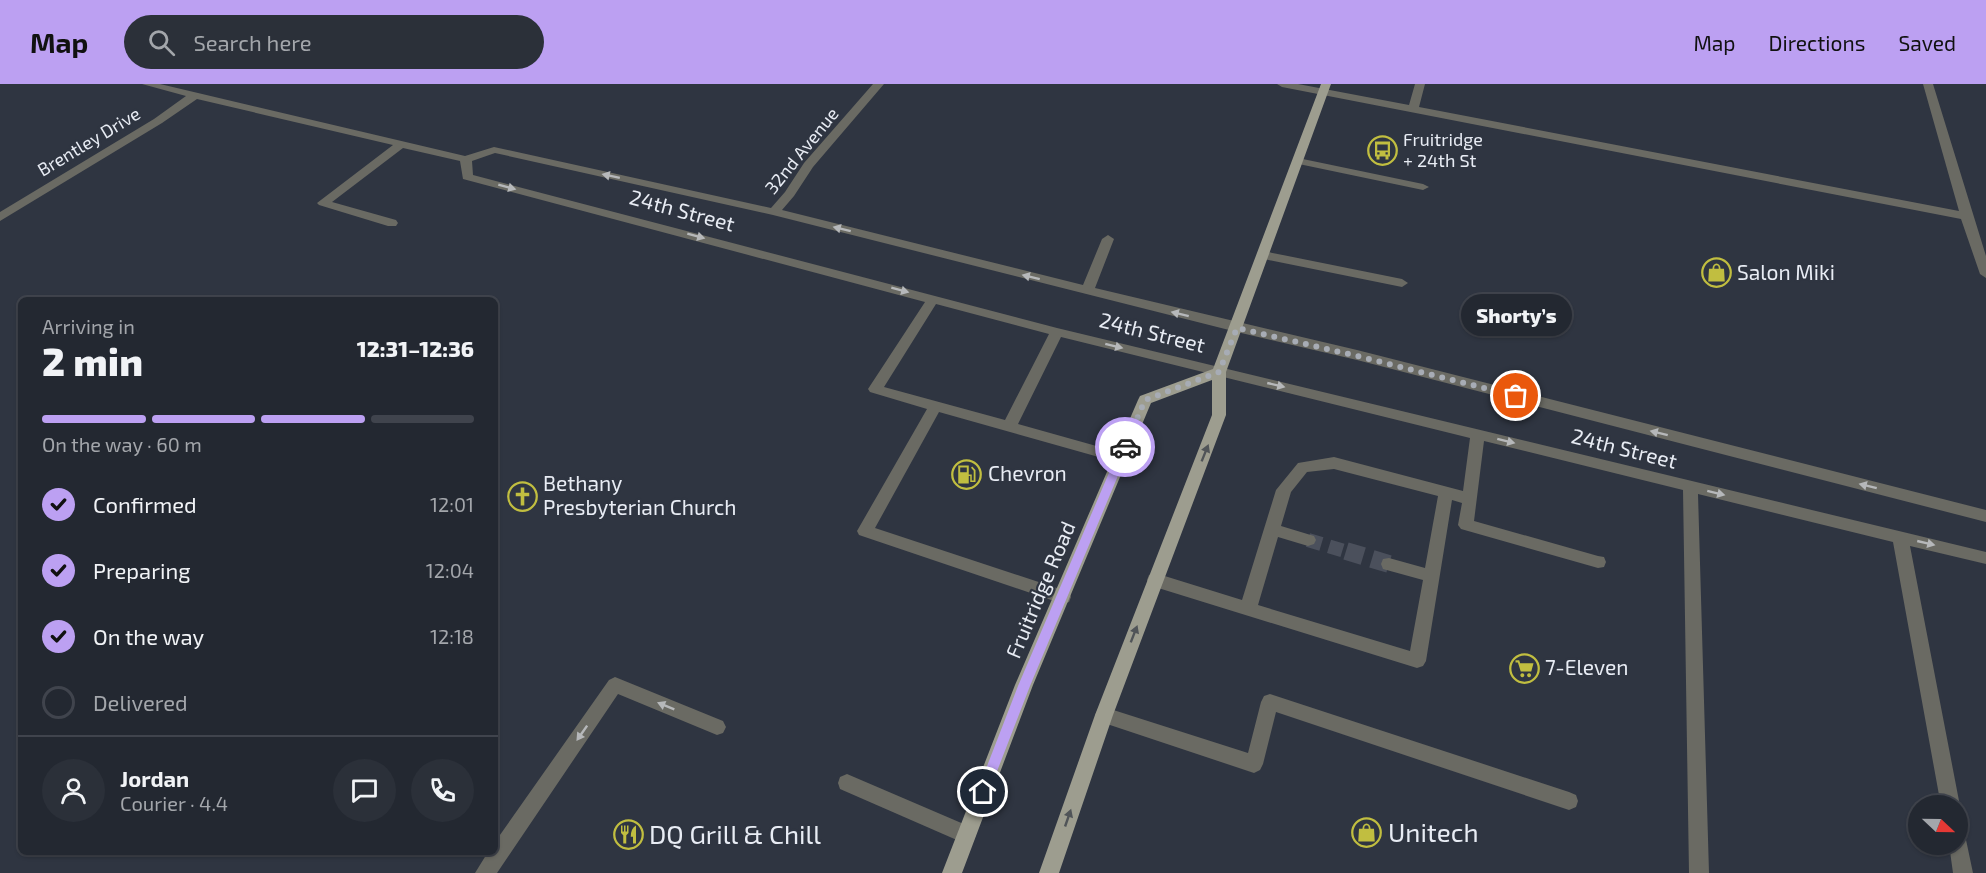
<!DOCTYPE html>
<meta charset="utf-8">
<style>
body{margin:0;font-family:"Exo 2",sans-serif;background:#2b3039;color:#f1f3f6;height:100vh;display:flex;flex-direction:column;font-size:22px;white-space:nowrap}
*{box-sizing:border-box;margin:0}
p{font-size:20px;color:#a3a6ab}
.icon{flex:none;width:33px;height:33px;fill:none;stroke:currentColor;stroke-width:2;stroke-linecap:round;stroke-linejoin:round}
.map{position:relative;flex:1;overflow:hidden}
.side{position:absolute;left:18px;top:213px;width:480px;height:558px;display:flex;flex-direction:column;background:#232831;border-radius:9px;box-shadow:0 2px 4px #0004,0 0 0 2px #40444d}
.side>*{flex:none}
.needle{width:39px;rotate:112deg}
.buttons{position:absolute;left:1908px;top:711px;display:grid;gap:12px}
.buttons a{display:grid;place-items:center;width:60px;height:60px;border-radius:50%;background:#232831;box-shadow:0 2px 4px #0004,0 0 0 2px #40444d;font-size:30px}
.pin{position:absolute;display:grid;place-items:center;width:51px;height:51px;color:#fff;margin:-26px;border:3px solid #fff;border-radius:50%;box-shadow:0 2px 6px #0007}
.courier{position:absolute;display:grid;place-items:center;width:60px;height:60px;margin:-30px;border:4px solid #bca0f2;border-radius:50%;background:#fff;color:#222;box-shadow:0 2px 8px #0007}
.bubble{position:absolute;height:42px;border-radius:21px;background:#232831;box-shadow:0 2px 4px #0004,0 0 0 2px #40444d;font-size:20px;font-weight:800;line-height:42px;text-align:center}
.summary em{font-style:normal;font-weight:800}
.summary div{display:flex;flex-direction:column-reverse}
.summary{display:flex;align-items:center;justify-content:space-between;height:102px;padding:0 24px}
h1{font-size:39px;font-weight:800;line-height:45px}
.bar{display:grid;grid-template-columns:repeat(4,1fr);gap:9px 6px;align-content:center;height:72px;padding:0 24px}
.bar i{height:8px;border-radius:4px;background:#40444d}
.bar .selected{background:#bca0f2}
.bar p{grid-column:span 4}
.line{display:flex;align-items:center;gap:15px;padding:0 24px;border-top:2px solid #40444d}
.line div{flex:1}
.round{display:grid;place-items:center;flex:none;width:63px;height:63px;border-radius:32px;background:#2b3039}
ol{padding:0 24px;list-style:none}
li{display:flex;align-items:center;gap:18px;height:66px}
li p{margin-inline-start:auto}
li .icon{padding:6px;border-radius:50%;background:#bca0f2;color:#111;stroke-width:4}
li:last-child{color:#a3a6ab}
li i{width:33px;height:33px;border:3px solid #40444d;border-radius:50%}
header{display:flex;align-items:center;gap:36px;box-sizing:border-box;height:84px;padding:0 30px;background:#bca0f2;color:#111}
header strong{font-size:28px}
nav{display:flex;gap:33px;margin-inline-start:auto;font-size:21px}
.search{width:420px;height:54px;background:#2b3039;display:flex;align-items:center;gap:15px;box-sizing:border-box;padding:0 21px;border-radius:33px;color:#a3a6ab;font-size:22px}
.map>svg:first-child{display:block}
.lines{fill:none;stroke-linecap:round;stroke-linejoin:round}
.minor-tunnel-far1{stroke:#4b505c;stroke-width:14;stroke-dasharray:14 8;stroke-linecap:butt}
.minor-tunnel{stroke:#4b505c;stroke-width:18;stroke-dasharray:18 9;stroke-linecap:butt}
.minor{fill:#6a6a63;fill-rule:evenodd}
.major{fill:#9d9d8f;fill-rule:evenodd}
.oneway{fill:#b6b8ba}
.oneway2{fill:#505458}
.route{fill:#bca0f2}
.done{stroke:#a7acb5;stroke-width:6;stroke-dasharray:0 10.8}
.labels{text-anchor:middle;stroke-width:4.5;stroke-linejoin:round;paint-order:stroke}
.far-poi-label{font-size:18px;fill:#e8ecf4;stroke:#2f3541;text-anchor:start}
.far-street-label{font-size:18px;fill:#e8ecf4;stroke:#2f3541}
.street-label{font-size:21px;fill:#e8ecf4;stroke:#2f3541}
.poi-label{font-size:21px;fill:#e8ecf4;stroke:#2f3541;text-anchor:start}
.near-poi-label{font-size:26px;fill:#e8ecf4;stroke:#2f3541;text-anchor:start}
</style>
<header>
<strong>Map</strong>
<div class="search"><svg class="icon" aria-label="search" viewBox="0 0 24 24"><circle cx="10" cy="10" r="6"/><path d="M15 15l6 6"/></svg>Search here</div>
<nav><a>Map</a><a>Directions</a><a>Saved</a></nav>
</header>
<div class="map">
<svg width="1986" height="789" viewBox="0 0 1986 789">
<rect width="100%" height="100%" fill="#2f3541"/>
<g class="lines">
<path class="minor-tunnel-far1" d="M1308,456L1351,469"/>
<path class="minor-tunnel" d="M1346,467L1389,480"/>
<g class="minor">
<path d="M142,0H160L465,72L494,63L771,124L785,108L804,79L873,0H884L813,83L794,112L782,126L1083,201L1102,155L1108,151L1114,155L1095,204L1357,266L1986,426V438L1357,276L1237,248L773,131L495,69L472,77L473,91L1057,244L1986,468V480L1910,462L1960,722L1958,728V722H1941L1893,458L1698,410L1709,789H1689L1683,406L1484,357L1474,437L1598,472L1604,473L1606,478L1604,483L1598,484L1461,445L1458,441L1462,419L1452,416L1426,577L1423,582L1417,584L1155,503L1149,501L1147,496L1149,491L1155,489L1242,516L1276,406L1298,379L1334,373L1463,407L1470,354L1061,253L1018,340L1125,370L1127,374L1125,378L1120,379L939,328L875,444L1069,508L1071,513L1069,518L1063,520L859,451L857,447L927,325L870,308L868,305L925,218L463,95L460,77L403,64L332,118L396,136L398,139L396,142H388L319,121L317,119L393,61L197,15L162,39L0,137V128L154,35L186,12ZM936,220L1049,250L1005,336L884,303ZM1334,385L1438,412L1425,484L1389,474L1383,475L1381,480L1383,485L1423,496L1410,567L1258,521L1278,453L1308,462L1314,460L1316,456L1314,452L1281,442L1291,408L1307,388Z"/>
<path d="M1277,0H1298L1409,21L1415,0H1425L1419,23L1959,127L1923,0H1933L1986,172V194L1980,190L1961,135L1282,3Z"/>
<path d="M1298,74L1423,100L1429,103L1423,106L1294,79L1292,77Z"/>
<path d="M1263,167L1402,195L1408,199L1402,203L1259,174L1257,171Z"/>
<path d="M615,593L723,637L726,643L723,649L717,651L618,610L497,789H475L488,768H495V758L609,596Z"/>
<path d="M1270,610L1569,708L1576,711L1578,717L1576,723L1569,726L1276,628L1263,680L1260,686L1254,689L1098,637L1095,631L1098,625L1104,623L1248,669L1261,618L1264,612Z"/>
<path d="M847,690L973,744L976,751L973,758L966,760L840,705L838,699L840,693Z"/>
<path d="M1958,749L1965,751L1973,789H1953L1949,760H1958Z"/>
</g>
<path class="major" d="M1321,0H1331L1226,288V331L1113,631L1059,789H1039L1095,631L1212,331V296L1151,319L1033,601L962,789H942L1015,601L1138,316L1140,312L1213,285Z"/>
</g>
<defs><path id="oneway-solid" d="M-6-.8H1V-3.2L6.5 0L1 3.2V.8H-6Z" transform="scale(1.5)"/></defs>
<g class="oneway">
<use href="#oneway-solid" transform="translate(611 92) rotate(-168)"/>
<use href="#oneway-solid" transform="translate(507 103) rotate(15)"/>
<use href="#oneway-solid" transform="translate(842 145) rotate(-166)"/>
<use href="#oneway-solid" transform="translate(696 152) rotate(15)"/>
<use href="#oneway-solid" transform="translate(1031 193) rotate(-166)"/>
<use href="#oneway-solid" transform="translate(900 206) rotate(15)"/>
<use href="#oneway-solid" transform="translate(1180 230) rotate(-166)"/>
<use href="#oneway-solid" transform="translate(1114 262) rotate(14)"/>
<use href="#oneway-solid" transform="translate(1276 301) rotate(13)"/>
<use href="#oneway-solid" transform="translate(1659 349) rotate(-166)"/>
<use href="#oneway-solid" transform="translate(1506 357) rotate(14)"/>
<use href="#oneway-solid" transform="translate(1868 402) rotate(-166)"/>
<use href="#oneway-solid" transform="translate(1716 409) rotate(14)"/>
<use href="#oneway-solid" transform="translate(1926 459) rotate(13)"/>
<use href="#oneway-solid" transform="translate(666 622) rotate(-158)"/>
<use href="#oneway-solid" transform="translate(582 649) rotate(125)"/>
</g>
<g class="oneway2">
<use href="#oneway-solid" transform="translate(1205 369) rotate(-68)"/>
<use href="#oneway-solid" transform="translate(1134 550) rotate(-69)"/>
<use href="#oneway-solid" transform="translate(1068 734) rotate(-71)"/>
</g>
<path class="route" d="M1125,360L1130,363L1030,602L989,708L983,714L978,712L977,708L1018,602L1120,363Z"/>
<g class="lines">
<path class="done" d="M1125,363L1145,316L1219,288L1237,244L1357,272L1516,312"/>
</g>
<defs>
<symbol id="bus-ring" viewBox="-11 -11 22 22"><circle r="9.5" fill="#2f3541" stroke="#c1be40" stroke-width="1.5"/><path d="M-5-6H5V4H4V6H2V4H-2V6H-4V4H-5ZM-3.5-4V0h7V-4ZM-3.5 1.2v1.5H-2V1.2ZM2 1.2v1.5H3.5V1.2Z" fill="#c1be40"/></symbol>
<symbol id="shop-ring" viewBox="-11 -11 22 22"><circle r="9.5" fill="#2f3541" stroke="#c1be40" stroke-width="1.5"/><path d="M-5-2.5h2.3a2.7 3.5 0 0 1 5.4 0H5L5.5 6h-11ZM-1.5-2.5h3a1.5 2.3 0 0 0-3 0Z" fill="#c1be40"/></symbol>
<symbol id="fuel-ring" viewBox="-11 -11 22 22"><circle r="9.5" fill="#2f3541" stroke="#c1be40" stroke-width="1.5"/><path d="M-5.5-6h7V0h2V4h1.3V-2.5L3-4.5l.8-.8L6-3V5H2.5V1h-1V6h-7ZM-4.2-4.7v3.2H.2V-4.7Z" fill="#c1be40"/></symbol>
<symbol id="church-ring" viewBox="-11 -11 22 22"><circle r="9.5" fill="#2f3541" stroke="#c1be40" stroke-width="1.5"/><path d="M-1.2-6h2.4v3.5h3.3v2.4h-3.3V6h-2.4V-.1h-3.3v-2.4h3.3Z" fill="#c1be40"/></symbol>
<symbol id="supermarket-ring" viewBox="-11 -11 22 22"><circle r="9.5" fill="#2f3541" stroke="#c1be40" stroke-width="1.5"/><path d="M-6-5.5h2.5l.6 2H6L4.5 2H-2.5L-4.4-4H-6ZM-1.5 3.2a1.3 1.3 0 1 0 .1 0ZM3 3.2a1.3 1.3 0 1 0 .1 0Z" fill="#c1be40"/></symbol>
<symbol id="restaurant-ring" viewBox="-11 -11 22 22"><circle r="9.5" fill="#2f3541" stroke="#c1be40" stroke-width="1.5"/><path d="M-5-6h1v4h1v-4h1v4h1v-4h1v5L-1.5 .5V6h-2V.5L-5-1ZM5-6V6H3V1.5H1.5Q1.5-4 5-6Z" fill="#c1be40"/></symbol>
</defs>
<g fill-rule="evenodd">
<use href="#bus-ring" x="1366" y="50" width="33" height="33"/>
<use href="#shop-ring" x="1700" y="172" width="33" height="33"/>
<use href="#fuel-ring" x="950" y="374" width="33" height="33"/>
<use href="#church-ring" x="506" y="396" width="33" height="33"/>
<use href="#supermarket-ring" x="1508" y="568" width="33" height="33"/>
<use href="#shop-ring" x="1350" y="732" width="33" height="33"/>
<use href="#restaurant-ring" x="612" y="734" width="33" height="33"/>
</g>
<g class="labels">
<g class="far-poi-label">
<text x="1403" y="62">Fruitridge<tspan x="1403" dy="21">+ 24th St</tspan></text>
</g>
<g class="far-street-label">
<text transform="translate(89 58) rotate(-31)" y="6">Brentley Drive</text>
<text transform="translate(802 67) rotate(-51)" y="6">32nd Avenue</text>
</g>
<g class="street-label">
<text transform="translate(682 127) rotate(15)" y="7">24th Street</text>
<text transform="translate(1152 249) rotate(14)" y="7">24th Street</text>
<text transform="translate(1624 365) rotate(14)" y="7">24th Street</text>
<text transform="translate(1041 506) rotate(-67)" y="7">Fruitridge Road</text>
</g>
<g class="poi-label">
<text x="1737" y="196">Salon Miki</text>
<text x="988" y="397">Chevron</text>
<text x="543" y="407">Bethany<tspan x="543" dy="24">Presbyterian Church</tspan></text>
<text x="1545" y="591">7-Eleven</text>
</g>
<g class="near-poi-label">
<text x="1388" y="758">Unitech</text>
<text x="649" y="760">DQ Grill &amp; Chill</text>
</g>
</g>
</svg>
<div class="buttons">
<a><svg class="needle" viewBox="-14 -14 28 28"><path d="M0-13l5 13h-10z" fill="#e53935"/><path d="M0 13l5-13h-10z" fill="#a3a6ab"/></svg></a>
</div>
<div class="pin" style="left:1516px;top:312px;background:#ea580c"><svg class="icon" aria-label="bag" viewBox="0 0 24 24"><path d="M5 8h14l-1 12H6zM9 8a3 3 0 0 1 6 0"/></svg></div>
<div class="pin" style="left:983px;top:708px;background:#1f2937"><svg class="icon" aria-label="home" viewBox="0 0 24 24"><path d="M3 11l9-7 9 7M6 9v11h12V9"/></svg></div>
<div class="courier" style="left:1125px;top:363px"><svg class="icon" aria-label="car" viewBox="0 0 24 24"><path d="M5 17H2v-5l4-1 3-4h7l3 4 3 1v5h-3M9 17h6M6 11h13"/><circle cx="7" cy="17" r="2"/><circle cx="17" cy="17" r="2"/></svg></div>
<div class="bubble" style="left:1461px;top:210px;width:111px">Shorty’s</div>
<section class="side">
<div class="summary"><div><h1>2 min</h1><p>Arriving in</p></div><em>12:31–12:36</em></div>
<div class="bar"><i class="selected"></i><i class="selected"></i><i class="selected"></i><i></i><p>On the way · 60 m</p></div>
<ol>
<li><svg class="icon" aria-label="check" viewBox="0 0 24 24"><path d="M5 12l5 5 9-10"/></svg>Confirmed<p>12:01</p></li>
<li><svg class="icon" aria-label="check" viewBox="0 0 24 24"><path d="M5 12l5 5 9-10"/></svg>Preparing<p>12:04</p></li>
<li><svg class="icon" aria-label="check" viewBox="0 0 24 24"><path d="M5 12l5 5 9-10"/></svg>On the way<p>12:18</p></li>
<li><i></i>Delivered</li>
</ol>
<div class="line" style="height:108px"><a class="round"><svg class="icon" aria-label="person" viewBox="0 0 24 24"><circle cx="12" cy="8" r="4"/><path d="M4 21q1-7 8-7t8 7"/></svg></a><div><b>Jordan</b><p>Courier · 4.4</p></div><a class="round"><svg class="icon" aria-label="chat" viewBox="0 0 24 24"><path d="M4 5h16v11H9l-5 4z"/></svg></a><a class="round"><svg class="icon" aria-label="phone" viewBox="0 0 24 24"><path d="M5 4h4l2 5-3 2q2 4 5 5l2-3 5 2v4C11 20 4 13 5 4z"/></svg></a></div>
</section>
</div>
